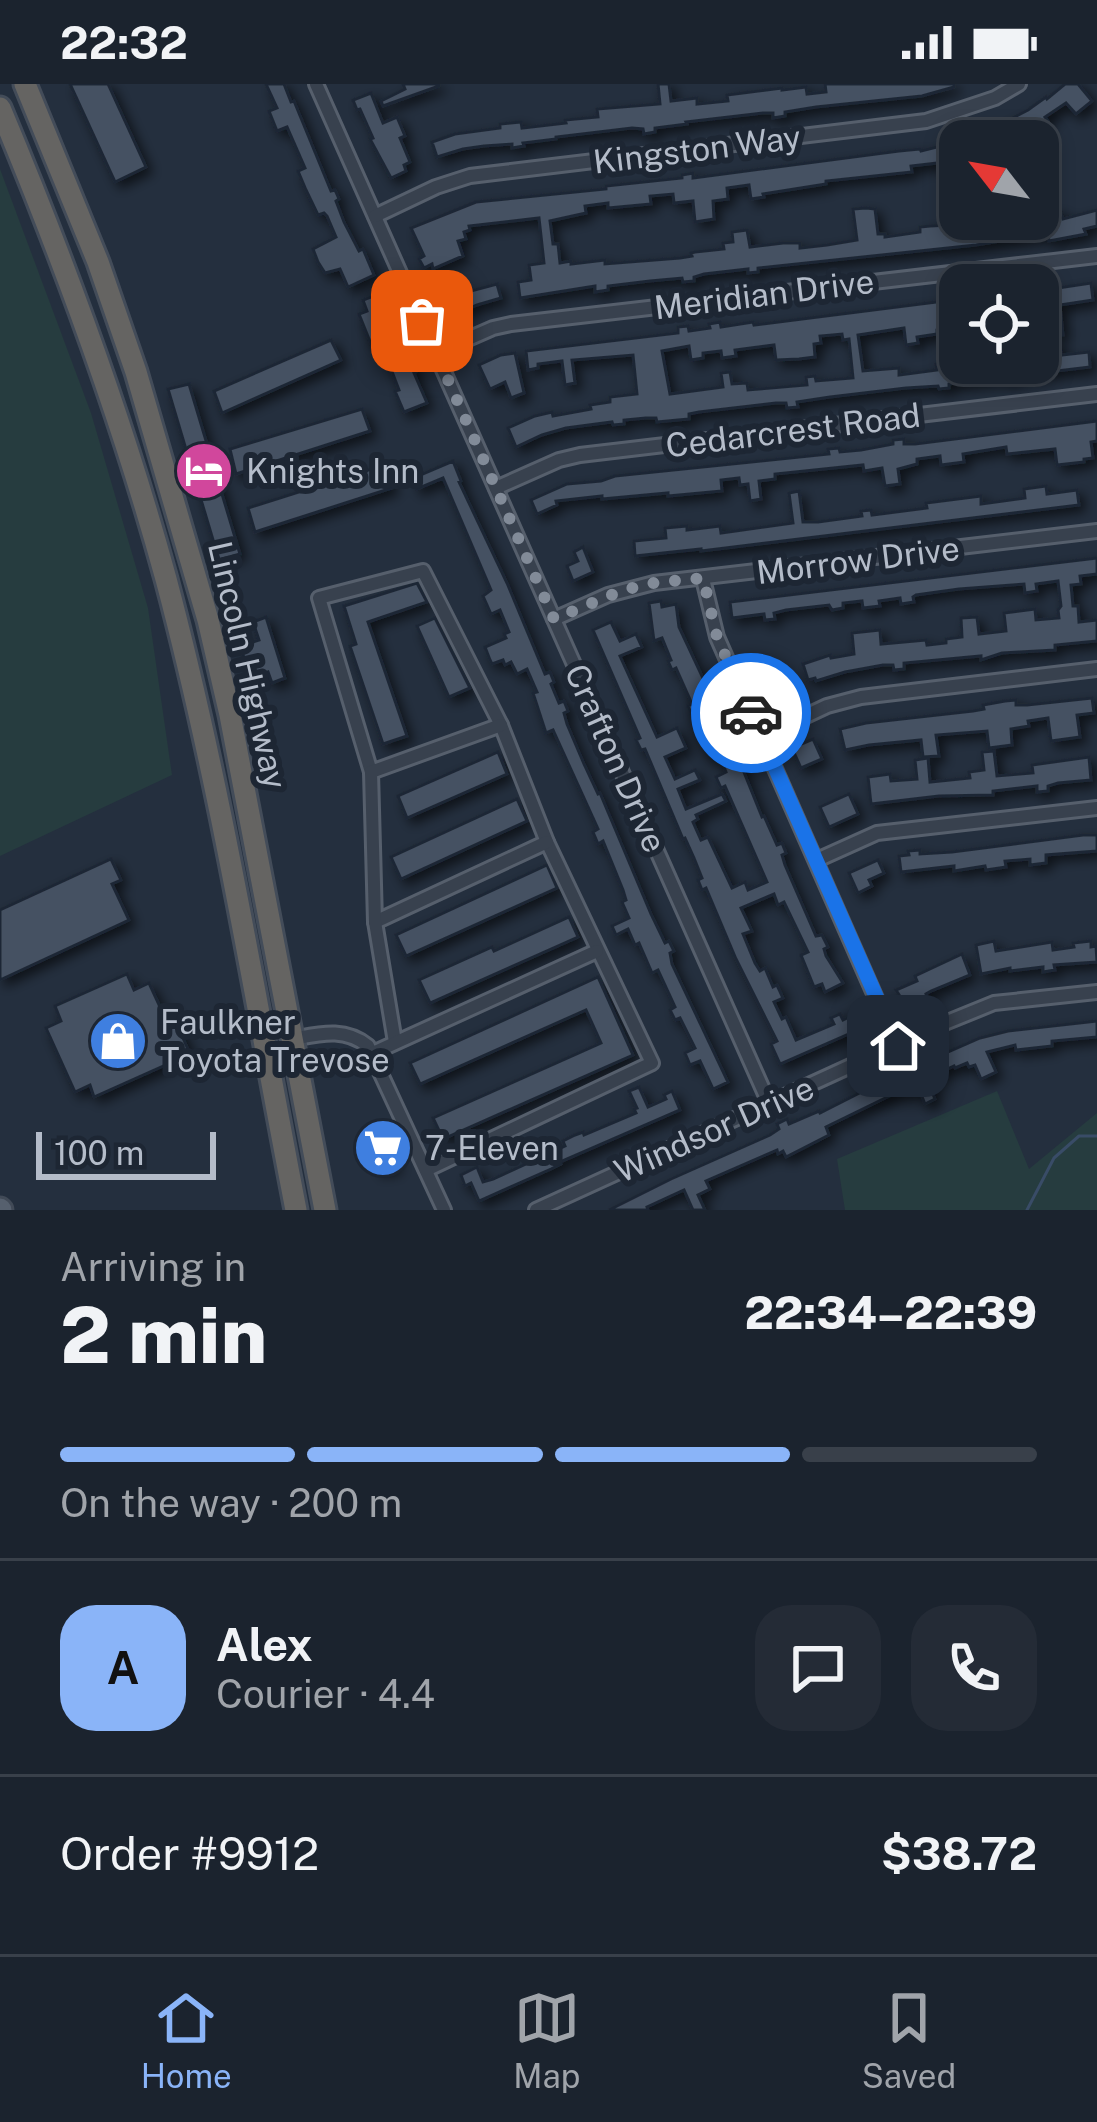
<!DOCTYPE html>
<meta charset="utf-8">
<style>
body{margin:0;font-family:"Public Sans",sans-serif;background:#242b36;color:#f1f3f6;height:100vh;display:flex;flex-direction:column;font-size:45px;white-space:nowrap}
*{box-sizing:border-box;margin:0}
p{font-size:39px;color:#a0a4aa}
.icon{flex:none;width:66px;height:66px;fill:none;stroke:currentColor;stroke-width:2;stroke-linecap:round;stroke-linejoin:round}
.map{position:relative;height:1126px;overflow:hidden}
.drawer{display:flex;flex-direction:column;background:#1b232e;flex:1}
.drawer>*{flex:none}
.needle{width:78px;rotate:301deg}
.fabs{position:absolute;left:939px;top:36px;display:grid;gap:24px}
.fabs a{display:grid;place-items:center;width:120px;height:120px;border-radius:24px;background:#1b232e;box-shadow:0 6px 18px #0003,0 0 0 3px #39404a;font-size:60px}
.scale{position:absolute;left:36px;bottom:30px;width:180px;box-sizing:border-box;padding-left:12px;border:6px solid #b4bcc9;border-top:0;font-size:33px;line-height:42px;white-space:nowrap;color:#b4bcc9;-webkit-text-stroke:9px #1d2633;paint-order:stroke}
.pin{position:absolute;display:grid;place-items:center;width:102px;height:102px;color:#fff;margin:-51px;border-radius:24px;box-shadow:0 6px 18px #0006}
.courier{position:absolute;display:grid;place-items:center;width:120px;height:120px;margin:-60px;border:9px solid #1a73e8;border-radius:50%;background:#fff;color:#222;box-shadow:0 3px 15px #0007}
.head em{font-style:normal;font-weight:800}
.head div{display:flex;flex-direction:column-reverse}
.head{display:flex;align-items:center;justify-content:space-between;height:204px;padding:0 60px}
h1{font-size:78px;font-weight:800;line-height:90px}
.bar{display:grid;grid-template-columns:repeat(4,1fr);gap:18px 12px;align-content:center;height:144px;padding:0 60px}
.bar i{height:15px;border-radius:9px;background:#39404a}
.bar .active{background:#8ab4f8}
.bar p{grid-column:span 4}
.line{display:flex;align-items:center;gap:30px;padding:0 60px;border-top:3px solid #39404a}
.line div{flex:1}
.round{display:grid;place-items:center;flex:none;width:126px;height:126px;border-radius:36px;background:#242b36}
.status{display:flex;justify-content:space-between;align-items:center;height:84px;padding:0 60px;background:#1b232e;direction:ltr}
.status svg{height:33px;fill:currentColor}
.tabs{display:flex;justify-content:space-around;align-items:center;height:168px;border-top:3px solid #39404a;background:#1b232e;font-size:33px;color:#a0a4aa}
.tabs a{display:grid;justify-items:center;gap:6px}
.tabs .active{color:#8ab4f8}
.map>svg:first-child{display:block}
.green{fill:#263c3f}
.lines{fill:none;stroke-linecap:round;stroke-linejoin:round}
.stream{stroke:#394c67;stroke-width:3}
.building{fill:#455162;stroke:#1f2835;stroke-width:3;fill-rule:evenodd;filter:url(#shadow)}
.minor-casing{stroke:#565f6c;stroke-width:18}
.primary-casing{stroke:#414a57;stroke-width:27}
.trunk-casing{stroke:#434c59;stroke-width:27}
.minor{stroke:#38414e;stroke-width:12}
.primary{stroke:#56606e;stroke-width:21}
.trunk{stroke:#656462;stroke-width:21}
.done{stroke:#828b98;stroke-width:12;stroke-dasharray:0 21.6}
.route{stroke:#1a73e8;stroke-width:15}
.labels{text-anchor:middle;stroke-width:12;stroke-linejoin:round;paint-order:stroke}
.street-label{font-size:33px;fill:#b4bcc9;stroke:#1d2633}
.poi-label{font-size:33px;fill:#b4bcc9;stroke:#1d2633;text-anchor:start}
</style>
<div class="status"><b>22:32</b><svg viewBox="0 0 49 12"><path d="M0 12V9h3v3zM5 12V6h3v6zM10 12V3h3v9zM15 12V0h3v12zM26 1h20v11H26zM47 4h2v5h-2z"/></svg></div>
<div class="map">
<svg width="1097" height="1126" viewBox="0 0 1097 1126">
<defs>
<filter id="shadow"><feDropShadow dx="5.5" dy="5.5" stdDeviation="6" flood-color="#0009"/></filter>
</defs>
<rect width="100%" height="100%" fill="#242f3e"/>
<g class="green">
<path d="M0,85L91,329L148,524L172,691L0,772Z"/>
<path d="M997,1007L1029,1085L1097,1029V1126H845L837,1075Z"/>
</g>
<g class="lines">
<path class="stream" d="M1027,1126L1054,1074L1079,1052H1097"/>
</g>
<g class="building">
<path d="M70,0H108L146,83L115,98Z"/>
<path d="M266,0H284L291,18L294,17L331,107L335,106L339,115L336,117L344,138L359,167L363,165L374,191L348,203L340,185L325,189L318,178L313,165L336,153L327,132L324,129L318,131L306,106L298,87L305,84L287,43L277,47L269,27L277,24Z"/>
<path d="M403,0H439V2L383,22L381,17L405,5Z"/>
<path d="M658,0H669L671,17L697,14V20L728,17L727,11L782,4V6L806,3L807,10L826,8L825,0H954V3L922,12L816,23L785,28V32L773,34V29H763L686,38L687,40L655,44V48L644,50L643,45L632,44L556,53V55L523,59L524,62L512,64V60L484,62L463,65L437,73L432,58L455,50L500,44V40L521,38L522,44L566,39L565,36L598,33L597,25L660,20Z"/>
<path d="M1065,0H1078L1092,17L1076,30L1066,19L1045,33L1048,37L1034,46L1032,42L1002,57H966L1000,43L999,41L1028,26L1046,13L1047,15Z"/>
<path d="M371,9L383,39L397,33L405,52L400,54L410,78L404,81L406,87L391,94L370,55L373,54L360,25L357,26L353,16Z"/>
<path d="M955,55L959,82L940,87L938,79L911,82L912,88L826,97V100L763,110L764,113L751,115L749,101L727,104L728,115L713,117L714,135L695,138L693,117L674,119L673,110L650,112L651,120L608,124V119L585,122L586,129L550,137L553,160H558L560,179L571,177V180L605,176V180L680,174L692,172L691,169L695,168L724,165L723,159L733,158L732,148L747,146L750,163L783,159H800V164L827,161L857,156L853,125L866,124L875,125L878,150H885V153L920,148V143L930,142L950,141L951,147L1007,138L1006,135H1038L1041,128L1060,126L1063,135L1097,126V142L1084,145L1086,150L1049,157L1048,151H1038L976,161L758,184V188L748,189V185L704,190L694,193V197L683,198L682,194L650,197L608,202V206L595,208V202L520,214L518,198L531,196L529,181L544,179L539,134L469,142L470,146L464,148L466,155L458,157L463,172L433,185L432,180L424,184L419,175L424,172L411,144L476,118L606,105V102L682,94V91L693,89V94L899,67L920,65L921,67L945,61L944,58Z"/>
<path d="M1091,199L1093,216L1060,221L1063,251L1051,252L1049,231L1038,232V207Z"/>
<path d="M497,200L501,214L477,221L451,233L444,218L467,208Z"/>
<path d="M376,211L381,221L385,219L390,229L386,230L404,270L406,269L410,279L412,278L416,288L414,289L427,319L404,328L395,307L399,306L380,256L371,260L359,230L367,227L363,216Z"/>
<path d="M960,215V238L954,239L955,244L937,246V250L917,253L918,259L906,261L904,244L858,251L863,287L899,284V291L937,286L936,280L957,278L1038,279V262L1060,259L1061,271L1089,268L1090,283L1015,292V295L1005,296L1004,293L960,298L949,300V304L939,305L938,302L906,304L830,313L797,318L798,323L787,324L786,319H776L699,328L689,330V335L678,336L657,338L656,334H646L624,336V340L613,341L612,338L566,344L542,351L516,363L508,344L535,332L552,328L553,332L591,325L590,321L610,318V313L637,310L633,271L572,276L575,299L565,301L562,277L538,280V284L528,286L526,267L678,249V243L688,242L689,247L710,244L709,240L720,238L721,243L753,238L754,241ZM842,250L843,256L849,255L853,294L816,297L815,292L806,293L807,301L748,306L747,299L732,300L730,288L721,289L723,303L670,310L662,267L689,262L691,276L703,274V269L721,267L722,274L736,272L735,266L774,261L776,276L799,275L815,273L814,260L821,259L820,252Z"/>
<path d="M331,256L341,276L222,329L214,307Z"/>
<path d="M515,269L524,309L511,314L505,298L490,305L479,281L501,271Z"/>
<path d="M189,300L240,470L219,476L168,305Z"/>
<path d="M362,325L370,347L236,390L230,365Z"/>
<path d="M1097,337V357L1091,358L1093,374L1084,375V378L1057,381L1055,365L1007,370L1006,363L963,370L964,378L941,381L940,372L917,375V380L898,385L900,400L885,402L882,384L864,387L863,381L775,390V395L759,397L761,415L750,417L748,400L740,401L739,394L721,396L722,407L668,412V409L602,415V412L556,417L557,421L537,430L531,416L567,400L601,397L615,392L829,370L828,365L839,364L840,368L861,366L893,360V356L904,355V360H915Z"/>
<path d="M453,377L461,397L459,398L507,499L545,590L550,588L554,598L551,600L559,619L564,617L568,627L564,629L567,640L584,680L598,710L600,709L651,830L665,859L669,857L674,867L670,869L672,880L728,998L713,1005L700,977L690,981L685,969L695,964L680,934L675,936L670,926L675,923L658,886L652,889L639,859L635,861L628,845L616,851L612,842L629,834L622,818L626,816L623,806L603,757L598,760L593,748L598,745L553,646L546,649L533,609L537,608L527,585L517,590L511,578L505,581L503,576L492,580L490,576L485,563L506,554L504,550L509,548L500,526L491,530L483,512L491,506L443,394L417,405L413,394Z"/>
<path d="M384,381L392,404L255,448L248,424Z"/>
<path d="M1046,402L1047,410L1077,406L1079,421L701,467V465L635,472L634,457L666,454L665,444L687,442V446L720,442L721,449L793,439L789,409L799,407L803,438H818L862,432L861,427L871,426L872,431L927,424L926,419L981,412V420L1025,414L1024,405Z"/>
<path d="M583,463L593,488L573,497L567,482L578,477L574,468Z"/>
<path d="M1097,474V490L1080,492L1081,500L1071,501L1073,522H1078L1079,538L1097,536V557L1055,561V566L1002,569L981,576V572L904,579V585L894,586L893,581H883L845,588L816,597L815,594L808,596L803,580L830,571L831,574L854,570L852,549L880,546L881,560L926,556L927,561L946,559V555L962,553L961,534L977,533L979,550L1006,547L1004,529L1035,525L1036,536L1059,534L1058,526L1061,522L1058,497L1036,500L1037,507L1025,509L1024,500L959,505L916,511L913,513L914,518L901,520L900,514L879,517L880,522L863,524L862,517L843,519V524L832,526L829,521L786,526L774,529L775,535L765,536L764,530L732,534L730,518Z"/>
<path d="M417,499L427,518L368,538L407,652L383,660L350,562L356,560L344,522Z"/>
<path d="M661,517L662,523L676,520L679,543L725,641L762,733L764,732L777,761L782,759L786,769L782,771L785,781L816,852L822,851L828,863L824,865L826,872L843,899L825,908L822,900L814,903L801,871L808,868L784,818L778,821L774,810L741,824L752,847L743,850L755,879L760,887L765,884L773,903L777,901L783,914L774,918L782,935L786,933L796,956L834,940L831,934L840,930L843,936L853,931L860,945L780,980L771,960L777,957L736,875L706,804L702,806L698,796L702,794L694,774L685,754L683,755L645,665L641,666L636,656L640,654L593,546L611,538L620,557L636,550L642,563L620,572L657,653L677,644L686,664L665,673L675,695L695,686L700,696L678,705L686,725L722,710L726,717L696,731L698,735L693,738L701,756L708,753L732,804L745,798L748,806L767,798L725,702L721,704L716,693L726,688L718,668L709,671L688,622L692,620L676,584L672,586L668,577L671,576L662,554L654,557L649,519Z"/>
<path d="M266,533L285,594L272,599L268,588L251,594L240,562L259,556L253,538Z"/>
<path d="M435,534L470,604L449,613L417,542Z"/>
<path d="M1092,614L1094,629L1077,631L1080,653L1051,657L1048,634L1028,637L1029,642L1011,645L1012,661L989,664L987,647L936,651L939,672L923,673L921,656L869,661L845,666L840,645L866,639L973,627L984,625L983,621L1005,617L1016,616V621H1027Z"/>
<path d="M813,655L822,675L801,684L792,664Z"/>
<path d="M994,667L997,692L1033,689L1032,681L1089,673L1091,696L1058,699L1048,702V707L1037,708V702L993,707V711L939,712L871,720L868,693L890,690L891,697L917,695L915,676L928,674L930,698L970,694L969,688L984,686L982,668Z"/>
<path d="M498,668L507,690L407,734L398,712Z"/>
<path d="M849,710L858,730L829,743L820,723Z"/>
<path d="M517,715L527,737L401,795L391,773Z"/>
<path d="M1083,751H1097V767L1046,771V779L1030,781V775L1005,777L1006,783L986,786L985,782L954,787V782L901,788L899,772L909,771L908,767L920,766V770L952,768Z"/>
<path d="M111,775L121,796L112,800L129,836L0,896V826Z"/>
<path d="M878,776L884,789L869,796L872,802L858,809L849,789Z"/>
<path d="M547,781L557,804L406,872L396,851Z"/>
<path d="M569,833L578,853L430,919L419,896L492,863L494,867Z"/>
<path d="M994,857L996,867L1052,858L1053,866L1074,863L1073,859L1091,857V863L1096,862L1097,878L1054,881L1055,886L1043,888V883L1010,887V884L981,890L976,861Z"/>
<path d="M962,870L970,891L931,907L926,910L928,915L908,925L896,906L917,897L915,892Z"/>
<path d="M127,890L134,906L149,899L161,925L169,922L190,970L94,1013L90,1001L75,1008L46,944L61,937L55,922Z"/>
<path d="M598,893L633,971L443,1055L433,1034L601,959L586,926L420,1000L410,979Z"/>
<path d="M1097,937V953L1052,957V962L1016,966L1015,961L987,968L996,988L981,995L975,981L969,983L967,979L955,984L954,982L935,991L937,995L928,999L935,1015L925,1020L918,1003L906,1008L904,1005L826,1043L829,1051L786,1073L783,1067L778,1070L777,1066L706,1097L710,1105L698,1111L705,1126H693L684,1106L647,1123L648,1126H609L671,1095L770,1051L779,1045L777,1040L787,1035L789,1040L819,1027L820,1029L889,994L980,954L1008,947Z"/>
<path d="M639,1003L648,1023L666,1015L664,1011L672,1007L680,1026L560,1078L561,1080L551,1085L479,1117L471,1099L465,1102L461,1091L477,1083L483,1098L493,1095L565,1062L563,1057L575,1051L583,1048L584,1051L636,1029L634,1025L637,1024L629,1007Z"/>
<path d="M388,1042L395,1083L377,1086L370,1045Z"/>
</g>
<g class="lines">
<defs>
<g id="minor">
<path d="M316,0L769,1019"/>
<path d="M375,132L436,103L470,92L926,37L995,14L1019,0"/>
<path d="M436,269L493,244L511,240L1097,172"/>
<path d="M496,404L559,376L580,371L1097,310"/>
<path d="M703,495L717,553L897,962"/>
<path d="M554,535L608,511L654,499L1097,447"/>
<path d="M761,653L827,622L861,613L1097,585"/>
<path d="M371,688L319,514L423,487L501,641L547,758L652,979L426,1086"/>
<path d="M817,776L877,749L1097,724"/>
<path d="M375,838L547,758"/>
<path d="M292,955C320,950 344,943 368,962L444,1126"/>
<path d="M395,958L375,838L371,688L501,641"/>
<path d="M373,969L597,867"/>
<path d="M536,1126L940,941L994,919L1097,908"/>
</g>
<path id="primary" d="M0,1125L1,1126"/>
<g id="trunk">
<path d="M25,0L98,178L136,288L208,536L230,631L325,1126"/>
<path d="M0,24C64,177 122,334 166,495C221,702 255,915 296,1126"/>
</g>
</defs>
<use href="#minor" class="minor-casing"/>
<use href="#primary" class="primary-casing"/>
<use href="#trunk" class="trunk-casing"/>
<use href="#minor" class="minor"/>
<use href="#primary" class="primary"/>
<use href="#trunk" class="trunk"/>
</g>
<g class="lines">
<path class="done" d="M422,237L554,535L623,506L654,499L703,494L717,553L751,629"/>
<path class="route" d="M751,629L898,962"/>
</g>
<defs>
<symbol id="hotel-disc" viewBox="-11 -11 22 22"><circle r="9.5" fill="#d1479c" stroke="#1d2633"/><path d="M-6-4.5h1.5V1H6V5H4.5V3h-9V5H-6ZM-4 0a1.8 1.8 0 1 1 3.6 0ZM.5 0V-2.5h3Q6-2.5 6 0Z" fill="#fff"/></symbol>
<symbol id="shop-disc" viewBox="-11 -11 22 22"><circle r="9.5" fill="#3f7fe0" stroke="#1d2633"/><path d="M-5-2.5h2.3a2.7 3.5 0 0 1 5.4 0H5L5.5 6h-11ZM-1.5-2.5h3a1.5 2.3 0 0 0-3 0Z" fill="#fff"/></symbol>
<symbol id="supermarket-disc" viewBox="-11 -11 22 22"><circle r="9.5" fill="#3f7fe0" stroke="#1d2633"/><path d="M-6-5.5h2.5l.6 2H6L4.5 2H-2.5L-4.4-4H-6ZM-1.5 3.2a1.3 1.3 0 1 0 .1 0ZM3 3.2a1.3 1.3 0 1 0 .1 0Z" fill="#fff"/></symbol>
</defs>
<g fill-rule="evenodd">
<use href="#hotel-disc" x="171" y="354" width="66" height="66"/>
<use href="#shop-disc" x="85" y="924" width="66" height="66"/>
<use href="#supermarket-disc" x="350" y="1031" width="66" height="66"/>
</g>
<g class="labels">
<g class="street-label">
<text transform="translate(697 65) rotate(-7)" y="12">Kingston Way</text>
<text transform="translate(764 210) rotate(-7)" y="12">Meridian Drive</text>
<text transform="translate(793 346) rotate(-7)" y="12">Cedarcrest Road</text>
<text transform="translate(858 476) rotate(-7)" y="12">Morrow Drive</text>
<text transform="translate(248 581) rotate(77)" y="12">Lincoln Highway</text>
<text transform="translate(616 674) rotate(66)" y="12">Crafton Drive</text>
<text transform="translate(714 1045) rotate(-24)" y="12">Windsor Drive</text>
</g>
<g class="poi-label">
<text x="246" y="399">Knights Inn</text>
<text x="160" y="950">Faulkner<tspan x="160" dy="38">Toyota Trevose</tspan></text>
<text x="425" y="1076">7-Eleven</text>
</g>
</g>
</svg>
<div class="fabs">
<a><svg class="needle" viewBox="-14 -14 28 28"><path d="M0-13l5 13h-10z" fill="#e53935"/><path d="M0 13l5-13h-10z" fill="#a0a4aa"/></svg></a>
<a><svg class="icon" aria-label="locate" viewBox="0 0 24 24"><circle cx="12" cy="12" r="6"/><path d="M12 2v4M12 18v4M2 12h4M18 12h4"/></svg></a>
</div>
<div class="scale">100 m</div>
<div class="pin" style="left:422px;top:237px;background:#ea580c"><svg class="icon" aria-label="bag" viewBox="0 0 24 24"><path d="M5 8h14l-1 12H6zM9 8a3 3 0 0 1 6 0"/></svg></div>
<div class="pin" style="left:898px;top:962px;background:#1f2937"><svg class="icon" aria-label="home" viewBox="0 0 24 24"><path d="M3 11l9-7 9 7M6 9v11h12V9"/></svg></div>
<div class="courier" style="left:751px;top:629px"><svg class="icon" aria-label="car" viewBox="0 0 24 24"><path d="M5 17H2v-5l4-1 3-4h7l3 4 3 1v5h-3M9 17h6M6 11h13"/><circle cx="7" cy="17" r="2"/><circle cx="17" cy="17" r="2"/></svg></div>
</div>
<section class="drawer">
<div class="head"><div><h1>2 min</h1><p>Arriving in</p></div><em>22:34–22:39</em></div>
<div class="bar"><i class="active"></i><i class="active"></i><i class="active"></i><i></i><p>On the way · 200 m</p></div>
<div class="line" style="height:216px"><b class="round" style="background:#8ab4f8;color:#111">A</b><div><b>Alex</b><p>Courier · 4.4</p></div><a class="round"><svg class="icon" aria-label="chat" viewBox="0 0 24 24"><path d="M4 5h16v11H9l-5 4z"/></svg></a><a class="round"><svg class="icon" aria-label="phone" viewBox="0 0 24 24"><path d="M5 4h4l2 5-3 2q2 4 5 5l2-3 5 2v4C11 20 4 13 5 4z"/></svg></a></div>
<div class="line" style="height:156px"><div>Order #9912</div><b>$38.72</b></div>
</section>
<nav class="tabs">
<a class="active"><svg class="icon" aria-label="home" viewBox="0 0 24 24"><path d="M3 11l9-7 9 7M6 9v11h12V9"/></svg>Home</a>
<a><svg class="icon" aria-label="map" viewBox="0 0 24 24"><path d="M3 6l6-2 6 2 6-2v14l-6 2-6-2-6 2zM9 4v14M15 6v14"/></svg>Map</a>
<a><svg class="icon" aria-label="saved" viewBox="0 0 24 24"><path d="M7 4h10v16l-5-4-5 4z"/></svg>Saved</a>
</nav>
